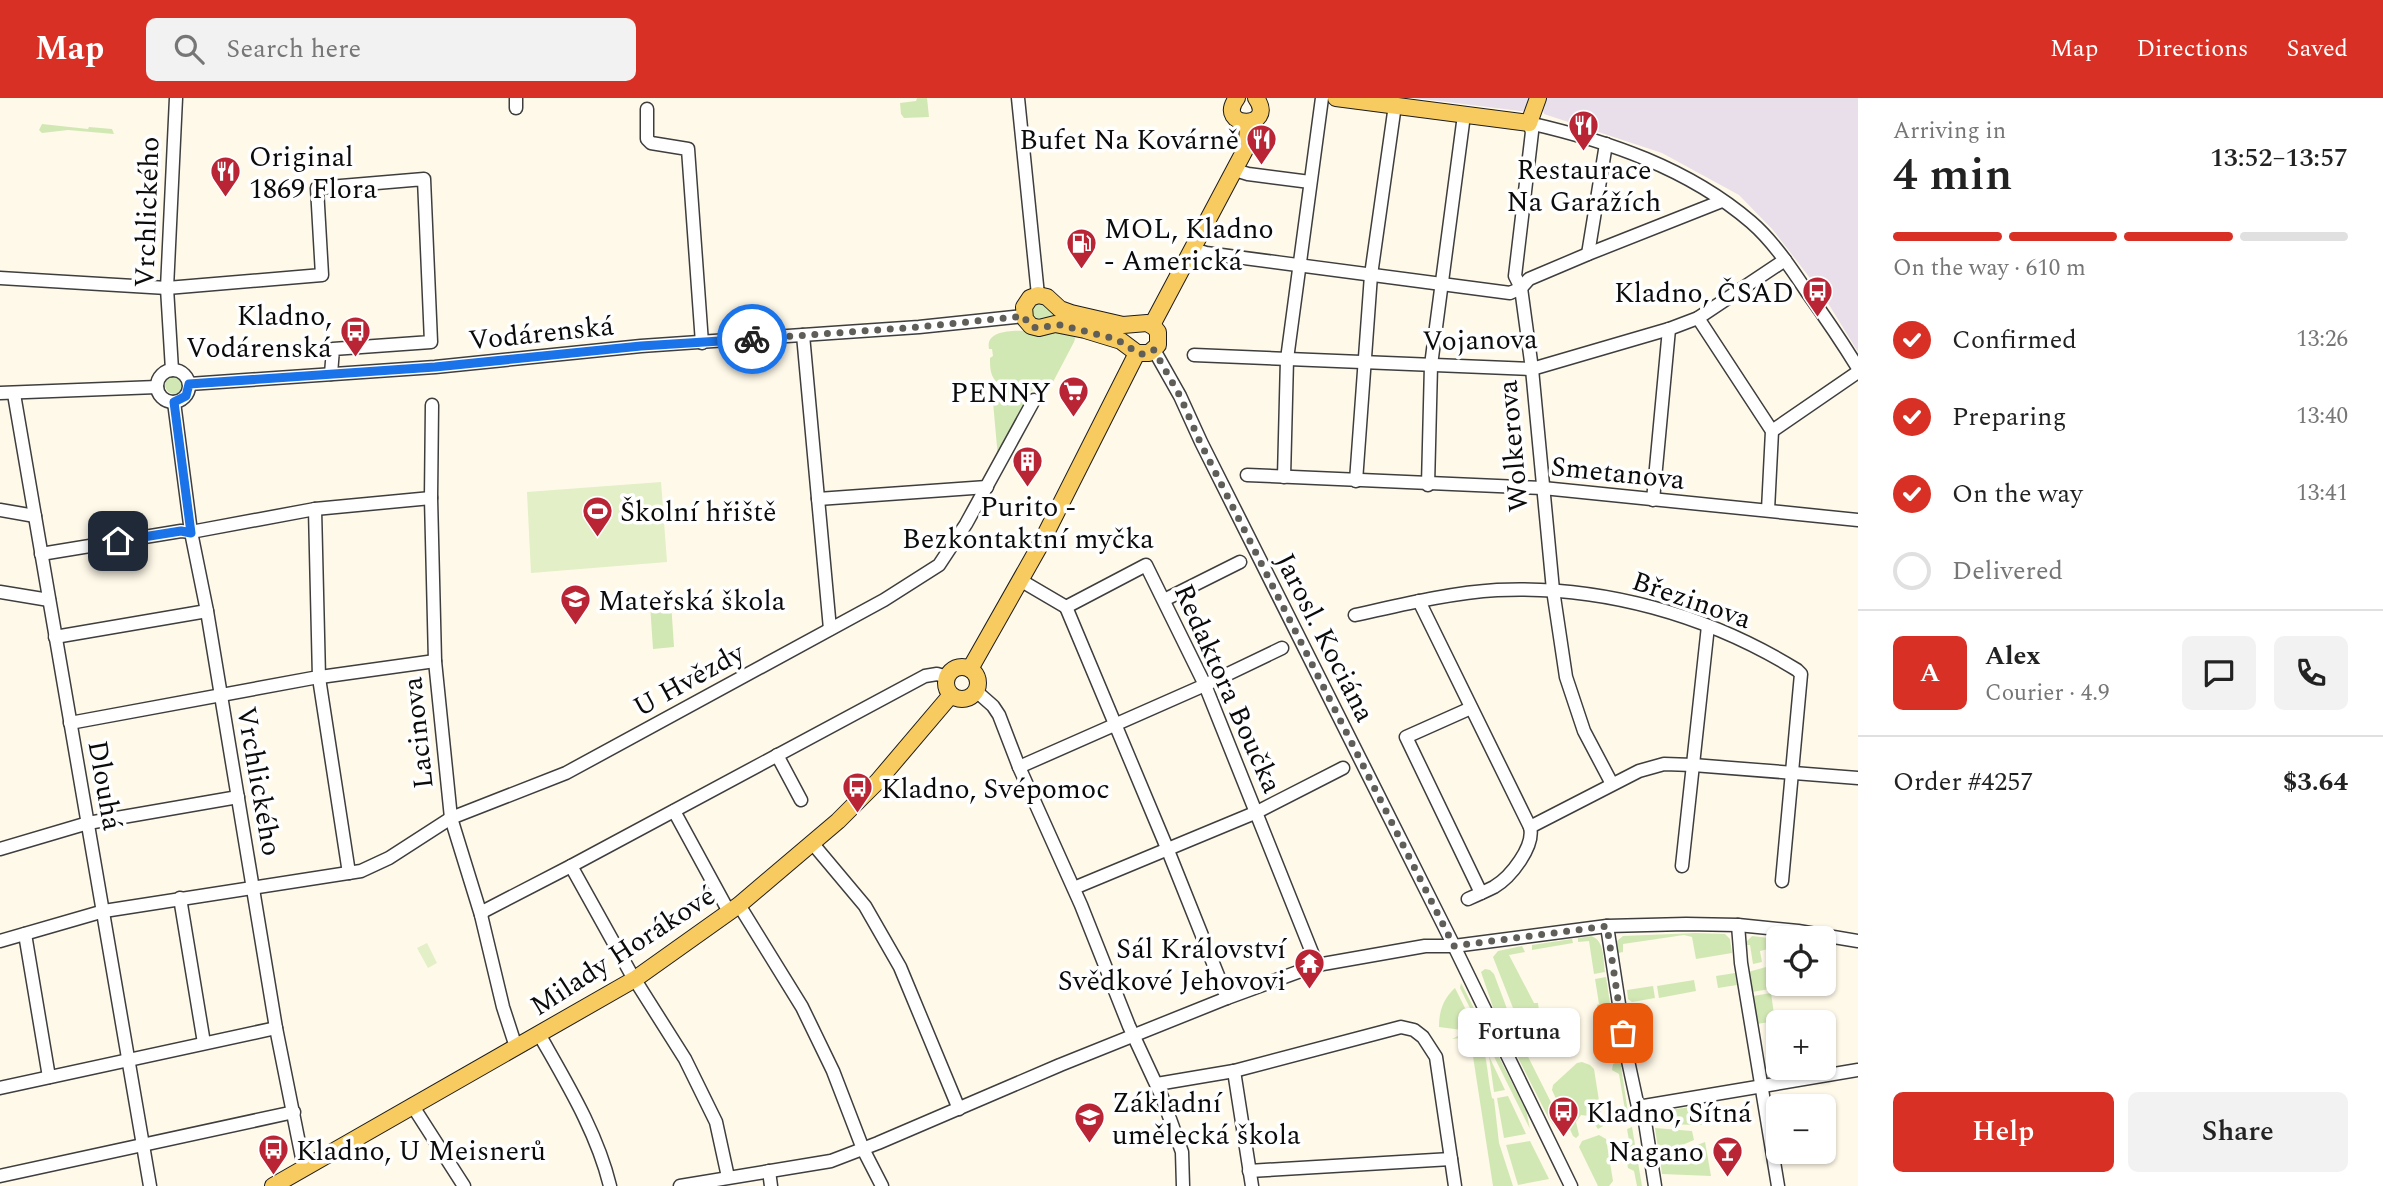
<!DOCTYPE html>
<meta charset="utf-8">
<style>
body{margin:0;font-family:Spectral,serif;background:#f2f2f2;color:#222;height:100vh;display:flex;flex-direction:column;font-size:26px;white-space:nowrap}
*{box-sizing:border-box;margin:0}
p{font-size:23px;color:#767676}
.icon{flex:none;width:38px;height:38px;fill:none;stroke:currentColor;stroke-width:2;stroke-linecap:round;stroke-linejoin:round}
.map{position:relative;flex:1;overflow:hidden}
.details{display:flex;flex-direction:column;background:#fff;width:525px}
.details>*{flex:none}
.tools{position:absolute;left:1766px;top:828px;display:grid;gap:14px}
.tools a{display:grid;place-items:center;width:70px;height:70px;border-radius:10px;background:#fff;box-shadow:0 2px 5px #0004;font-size:35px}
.pin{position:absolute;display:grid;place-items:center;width:60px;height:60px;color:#fff;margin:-30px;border-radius:14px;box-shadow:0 4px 10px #0006}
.courier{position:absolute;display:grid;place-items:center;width:70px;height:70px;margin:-35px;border:5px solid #1a73e8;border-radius:50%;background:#fff;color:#222;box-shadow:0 2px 9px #0007}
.bubble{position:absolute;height:49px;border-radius:10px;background:#fff;box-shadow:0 2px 5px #0004;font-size:23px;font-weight:600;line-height:49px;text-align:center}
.head em{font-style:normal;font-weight:600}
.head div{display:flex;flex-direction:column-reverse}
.head{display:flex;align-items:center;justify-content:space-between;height:119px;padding:0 35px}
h1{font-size:46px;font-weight:600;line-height:52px}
.bar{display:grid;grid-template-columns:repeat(4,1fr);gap:10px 7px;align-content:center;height:84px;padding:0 35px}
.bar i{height:9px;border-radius:5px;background:#e0e0e0}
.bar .on{background:#d93025}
.bar p{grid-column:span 4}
.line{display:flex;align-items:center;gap:18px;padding:0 35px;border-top:2px solid #e0e0e0}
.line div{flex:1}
.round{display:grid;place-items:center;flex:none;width:74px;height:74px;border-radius:10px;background:#f2f2f2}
ol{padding:0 35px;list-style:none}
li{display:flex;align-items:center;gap:21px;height:77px}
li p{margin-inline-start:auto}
li .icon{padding:7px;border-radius:50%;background:#d93025;color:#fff;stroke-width:4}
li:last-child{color:#767676}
li i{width:38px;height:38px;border:4px solid #e0e0e0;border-radius:50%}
.primary-button{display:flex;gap:14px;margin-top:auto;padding:14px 35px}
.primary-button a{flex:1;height:80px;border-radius:10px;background:#d93025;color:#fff;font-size:28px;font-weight:600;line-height:80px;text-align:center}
.primary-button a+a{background:#f2f2f2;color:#222}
header{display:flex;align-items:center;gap:42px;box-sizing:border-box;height:98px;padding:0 35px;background:#d93025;color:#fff}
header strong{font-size:33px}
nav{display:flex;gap:38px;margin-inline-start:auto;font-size:24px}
.search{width:490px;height:63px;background:#f2f2f2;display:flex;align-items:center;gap:18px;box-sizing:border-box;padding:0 24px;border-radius:10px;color:#767676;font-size:26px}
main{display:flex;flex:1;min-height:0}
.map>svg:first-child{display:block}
.industrial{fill:#e8dfea}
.green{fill:#d2e8b4}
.pitch{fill:#e3efc6}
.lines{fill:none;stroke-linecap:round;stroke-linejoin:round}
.minor-casing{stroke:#3e3e3e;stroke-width:15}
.major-casing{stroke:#1c1c1c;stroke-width:18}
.minor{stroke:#fff;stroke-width:12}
.major{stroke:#f8cb60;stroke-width:16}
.done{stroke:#605e59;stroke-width:7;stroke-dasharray:0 12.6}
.route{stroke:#1a73e8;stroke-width:9}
.labels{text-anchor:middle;stroke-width:7;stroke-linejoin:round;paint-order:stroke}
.poi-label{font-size:28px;fill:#0b0b0b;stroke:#fff;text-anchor:start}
.street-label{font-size:28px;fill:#0b0b0b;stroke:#fff}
</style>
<header>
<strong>Map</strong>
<div class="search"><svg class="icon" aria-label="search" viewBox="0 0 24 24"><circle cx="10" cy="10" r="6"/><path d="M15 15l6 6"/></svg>Search here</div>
<nav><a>Map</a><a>Directions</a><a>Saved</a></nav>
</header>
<main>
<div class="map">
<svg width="1858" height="1088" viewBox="0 0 1858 1088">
<rect width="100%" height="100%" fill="#fff9e9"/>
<g class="industrial">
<path d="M1414,0H1535L1529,14Z"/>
<path d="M1543,0H1858V254L1823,197L1773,132L1739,97L1662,55L1544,16L1541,6Z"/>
</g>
<g class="green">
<path d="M917,0H927L929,19L904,20L901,16L900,5L916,3Z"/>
<path d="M42,26L88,31L89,29L112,31L114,36L68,32L42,35L39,32Z"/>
<path d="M1040,205L1125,232L1122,239L1037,222L1032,219L1031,211L1034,206Z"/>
<path d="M1049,231L1076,237L1074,244L1053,284L1031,293L1007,337L1011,340L998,360L992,293L997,288L1031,285H998C990,279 990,270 990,260L993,258L992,251H989C984,225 1034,236 1049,231Z"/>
<circle cx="174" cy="287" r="9"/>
<path d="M671,504L674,549L653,551L650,506Z"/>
<path d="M1696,835L1725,836L1730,841L1732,855L1696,861L1692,839L1684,837L1623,846V854L1618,855L1617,843L1623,838Z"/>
<path d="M1591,838C1605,842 1603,862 1605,874L1594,876L1589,843L1578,844V840Z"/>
<path d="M1752,838L1769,840L1772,850L1760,853L1762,864L1753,866L1750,847H1746V844Z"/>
<path d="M1572,841L1573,845L1532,852V847Z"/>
<path d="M1522,848L1525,854L1509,857L1534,905H1538L1541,929L1522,933L1493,859L1498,853Z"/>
<path d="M1766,869L1770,891L1752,894L1748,874Z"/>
<path d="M1485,871L1490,872L1494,876L1516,935L1563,1028L1558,1033L1549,1021L1494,912L1481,874Z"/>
<path d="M1735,875L1737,887L1718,890L1716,878Z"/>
<path d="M1606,879L1611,912L1598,914L1597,907L1599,906L1595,881Z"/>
<path d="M1694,882L1696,893L1659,900L1657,888Z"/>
<path d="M1461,885L1526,1012L1530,1031L1460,890Z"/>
<path d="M1653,888L1655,900L1632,904L1628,901L1627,892Z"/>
<path d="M1455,890L1477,934L1439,929C1439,913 1443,901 1455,890Z"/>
<path d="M1771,895L1775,923L1757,926L1753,898Z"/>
<path d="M1460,937L1479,938C1488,957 1487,980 1492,1000L1494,1001L1499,1045L1513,1088H1493L1470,939L1452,941Z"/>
<path d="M1489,958L1505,992L1494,994Z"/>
<path d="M1618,963L1623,965L1627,970L1621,969L1629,1021L1627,1023L1620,1020V1017L1626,1018L1619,976L1612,972L1613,966Z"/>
<path d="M1582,964L1590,967L1594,971L1603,1028L1598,1031L1589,1018L1581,1017L1576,1024L1579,1037L1576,1040L1573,1038L1552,992L1553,987L1577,965Z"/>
<path d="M1508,998L1526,1036L1504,1040L1497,1000Z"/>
<path d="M1699,1008L1702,1027L1654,1026L1653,1014Z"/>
<path d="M1632,1029L1642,1088H1637L1634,1073L1628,1070L1627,1064L1633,1065L1627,1031Z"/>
<path d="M1655,1030L1692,1033L1694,1042L1659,1057Z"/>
<path d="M1599,1037L1606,1041L1613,1083L1609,1088H1598L1579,1049L1582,1043Z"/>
<path d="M1530,1043L1549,1081L1518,1087L1506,1047Z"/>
<path d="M1705,1044L1711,1078L1662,1076L1660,1061Z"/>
</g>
<g class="pitch">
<path d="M661,384L667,464L531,475L527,394Z"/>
<path d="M427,845L437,865L428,870L417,850Z"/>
</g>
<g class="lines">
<defs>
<g id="minor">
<path d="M516,0V10"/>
<path d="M1018,0L1038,197"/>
<path d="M647,11V41L651,45L688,51L702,245"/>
<path d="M1235,72L1248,76L1310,84"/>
<path d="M1193,151L1206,155L1510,195L1521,190L1529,181L1588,156L1722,103"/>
<path d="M1588,156L1606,46"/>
<path d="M0,180L167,190L322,177L317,90L424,81L431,244L333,251L331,276"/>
<path d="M1698,220L1772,333L1768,412"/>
<path d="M803,237L830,531"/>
<path d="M1154,252L1180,298L1201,344L1454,848L1571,1088"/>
<path d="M1194,257L1532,271L1669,231L1698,220L1785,162"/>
<path d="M172,272L167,190L176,0"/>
<circle cx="173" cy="288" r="16"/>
<path d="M189,286L435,269L641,248L919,229L1024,218"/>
<path d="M0,295L157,289"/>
<path d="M14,296L150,1088"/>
<path d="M174,304L191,434L207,513L276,930L304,1070"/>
<path d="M432,307L431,400L435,563L451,720L481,817L503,909L516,949"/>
<path d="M1772,333L1858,274"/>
<path d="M1247,377L1543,390L1858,422"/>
<path d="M1284,379L1287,261L1322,0"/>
<path d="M1356,383L1371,177L1395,7"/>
<path d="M1428,387L1431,267L1464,17"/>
<path d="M818,401L987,389"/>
<path d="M1653,402L1669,231"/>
<path d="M315,411L319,580L349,775"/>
<path d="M0,412L35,418"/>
<path d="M41,456L181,433L191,434L315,411L431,400"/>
<path d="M1020,482L1066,509"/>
<path d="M0,494L49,502"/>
<path d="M1164,502L1240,464"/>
<path d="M1419,503L1530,729C1535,748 1511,779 1494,789C1486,793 1477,797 1468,801"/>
<path d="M1066,509L1146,467L1205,587L1317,867"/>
<path d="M1066,509L1167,750L1227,900"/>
<path d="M1355,517C1401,507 1449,495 1497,492C1602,487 1708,517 1797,572L1801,576L1782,783"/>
<path d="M55,539L207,513"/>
<path d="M976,593L993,608L999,617L1019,669L1081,807L1129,928L1162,999L1182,1054L1183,1088"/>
<path d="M1471,610L1406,639L1481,795"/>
<path d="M70,625L313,580L435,563"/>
<path d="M777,657L801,702"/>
<path d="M1019,669L1205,587L1282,550"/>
<path d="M1612,686L1584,633L1566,579L1553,492L1532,271L1521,190L1515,178L1532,34L1529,25C1608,43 1688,70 1751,124C1773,143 1791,170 1807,194C1825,219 1842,244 1858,270"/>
<path d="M674,713L729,814"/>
<path d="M1530,729L1639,673L1664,666L1693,667L1858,680"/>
<path d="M813,746L865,808L900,869L959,1011"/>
<path d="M0,751L88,725L238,699"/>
<path d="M571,768L630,874L685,961L716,1024L728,1079"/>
<path d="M1682,768L1708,528"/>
<path d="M1074,790L1257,714L1343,670"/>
<path d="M180,800L204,945"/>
<path d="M739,807L802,909L833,973L863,1051L882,1088"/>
<path d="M481,817L484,813L571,768L925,578L937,576L947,579"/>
<path d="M1738,827L1741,865L1778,1088"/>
<path d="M1607,828L1627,958L1638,1009L1645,1024L1655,1088"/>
<path d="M25,836L49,979"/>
<path d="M0,843L104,813L361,773L389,760L451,720L566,675L884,502L939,467L966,426L1034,302"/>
<path d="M539,936C566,984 597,1034 610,1088"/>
<path d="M1234,973L1252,1088"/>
<path d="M1157,986L1234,973L1401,929L1414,932L1423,939L1436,959L1455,1088"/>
<path d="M0,990L276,930"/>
<path d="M412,1007L464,1088"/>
<path d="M1638,1009L1858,972"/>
<path d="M769,1073L771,1088"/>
<path d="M1249,1073L1451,1061"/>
<path d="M0,1078L294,1014"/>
<path d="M680,1088L831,1063L878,1045L1060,967L1227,900L1317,867L1425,848H1454L1607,828L1686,826L1738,827L1798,833L1858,843"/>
</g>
<g id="major">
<path d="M1237,0C1214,31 1278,32 1256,0"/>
<path d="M1336,0L1529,25L1538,0"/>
<path d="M1038,197L1047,199L1060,211L1071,215L1123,227L1147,225L1154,229L1158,234V247L1149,255H1137L1121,243L1085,232L1055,226L1039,230L1031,228L1025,221L1024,209L1030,200Z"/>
<path d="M1152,227L1247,48L1248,24"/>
<circle cx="962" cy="585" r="16"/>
<path d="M970,571L1039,449L1137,255"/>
<path d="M273,1088L635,881L739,807L838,723L878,683L951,597"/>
</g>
</defs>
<use href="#minor" class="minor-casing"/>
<use href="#major" class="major-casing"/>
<use href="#minor" class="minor"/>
<use href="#major" class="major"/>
</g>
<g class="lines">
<path class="done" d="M752,241L919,229L1024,218L1028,226L1036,230L1060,227L1116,241L1140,256H1146L1154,252L1180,298L1200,344L1454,848L1607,828L1623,935"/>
<path class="route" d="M118,443L181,433L191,435L174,304L186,298L189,286L435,269L641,248L752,241"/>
</g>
<defs>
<symbol id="restaurant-pin" viewBox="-11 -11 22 30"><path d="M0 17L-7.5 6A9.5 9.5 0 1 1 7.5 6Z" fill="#b92534" stroke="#fff"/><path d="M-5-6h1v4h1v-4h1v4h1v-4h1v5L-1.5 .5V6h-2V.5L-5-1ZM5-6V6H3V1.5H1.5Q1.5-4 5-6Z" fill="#fff"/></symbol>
<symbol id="fuel-pin" viewBox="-11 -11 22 30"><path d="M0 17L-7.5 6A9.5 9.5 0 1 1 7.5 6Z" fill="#b92534" stroke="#fff"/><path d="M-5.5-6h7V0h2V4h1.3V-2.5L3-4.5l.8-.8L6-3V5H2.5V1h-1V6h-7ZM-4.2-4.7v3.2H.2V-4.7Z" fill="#fff"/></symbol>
<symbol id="bus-pin" viewBox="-11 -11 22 30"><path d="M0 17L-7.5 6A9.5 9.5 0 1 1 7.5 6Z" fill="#b92534" stroke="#fff"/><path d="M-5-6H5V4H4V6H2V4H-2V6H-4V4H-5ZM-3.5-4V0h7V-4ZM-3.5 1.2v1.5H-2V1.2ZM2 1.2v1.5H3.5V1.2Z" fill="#fff"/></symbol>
<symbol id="supermarket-pin" viewBox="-11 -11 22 30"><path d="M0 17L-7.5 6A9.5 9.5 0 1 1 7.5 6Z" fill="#b92534" stroke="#fff"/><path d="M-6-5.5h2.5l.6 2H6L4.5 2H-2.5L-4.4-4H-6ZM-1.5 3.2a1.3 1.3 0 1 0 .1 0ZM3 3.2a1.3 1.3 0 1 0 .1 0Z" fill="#fff"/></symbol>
<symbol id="building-pin" viewBox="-11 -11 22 30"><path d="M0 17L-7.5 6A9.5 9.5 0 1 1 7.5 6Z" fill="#b92534" stroke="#fff"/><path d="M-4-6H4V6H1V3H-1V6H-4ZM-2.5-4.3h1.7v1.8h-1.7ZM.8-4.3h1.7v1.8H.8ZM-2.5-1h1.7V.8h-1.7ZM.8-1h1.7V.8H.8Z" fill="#fff"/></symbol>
<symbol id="stadium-pin" viewBox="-11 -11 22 30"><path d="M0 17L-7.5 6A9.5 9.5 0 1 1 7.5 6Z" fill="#b92534" stroke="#fff"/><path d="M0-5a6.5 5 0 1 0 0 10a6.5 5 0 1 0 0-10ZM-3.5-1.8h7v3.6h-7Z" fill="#fff"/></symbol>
<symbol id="school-pin" viewBox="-11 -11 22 30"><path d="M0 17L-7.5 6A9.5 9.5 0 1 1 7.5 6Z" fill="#b92534" stroke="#fff"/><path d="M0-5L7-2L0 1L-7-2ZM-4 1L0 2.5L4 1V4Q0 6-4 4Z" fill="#fff"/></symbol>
<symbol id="temple-pin" viewBox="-11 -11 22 30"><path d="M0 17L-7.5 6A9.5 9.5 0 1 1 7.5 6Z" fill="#b92534" stroke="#fff"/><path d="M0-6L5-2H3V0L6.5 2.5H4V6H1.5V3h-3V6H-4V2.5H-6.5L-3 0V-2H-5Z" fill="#fff"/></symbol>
<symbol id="bar-pin" viewBox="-11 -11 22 30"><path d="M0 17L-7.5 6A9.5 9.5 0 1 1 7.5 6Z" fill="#b92534" stroke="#fff"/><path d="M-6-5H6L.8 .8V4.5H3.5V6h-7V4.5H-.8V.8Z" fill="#fff"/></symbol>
</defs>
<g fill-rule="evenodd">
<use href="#restaurant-pin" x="1566" y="10" width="35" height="47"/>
<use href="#restaurant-pin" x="1244" y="24" width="35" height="47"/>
<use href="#restaurant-pin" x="208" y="56" width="35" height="47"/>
<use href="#fuel-pin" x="1064" y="128" width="35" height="47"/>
<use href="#bus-pin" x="1800" y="176" width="35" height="47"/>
<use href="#bus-pin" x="338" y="216" width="35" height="47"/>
<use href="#supermarket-pin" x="1056" y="276" width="35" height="47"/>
<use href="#building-pin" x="1010" y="346" width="35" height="47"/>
<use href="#stadium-pin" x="580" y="396" width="35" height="47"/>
<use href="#school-pin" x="558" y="484" width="35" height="47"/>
<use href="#bus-pin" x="840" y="672" width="35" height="47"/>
<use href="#temple-pin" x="1292" y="848" width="35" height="47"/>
<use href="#bus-pin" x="1546" y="996" width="35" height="47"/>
<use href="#school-pin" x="1072" y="1002" width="35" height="47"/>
<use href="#bus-pin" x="256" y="1034" width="35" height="47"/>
<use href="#bar-pin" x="1710" y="1036" width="35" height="47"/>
</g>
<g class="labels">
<g class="poi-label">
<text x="1239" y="51" text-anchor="end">Bufet Na Kovárně</text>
<text x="249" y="68">Original<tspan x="249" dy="32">1869 Flora</tspan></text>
<text x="1584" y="81" text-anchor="middle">Restaurace<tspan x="1584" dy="32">Na Garážích</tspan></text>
<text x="1104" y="140">MOL, Kladno<tspan x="1104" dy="32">- Americká</tspan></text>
<text x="1794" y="204" text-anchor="end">Kladno, ČSAD</text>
<text x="332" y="227" text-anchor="end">Kladno,<tspan x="332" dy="32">Vodárenská</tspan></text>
<text x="1051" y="304" text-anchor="end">PENNY</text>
<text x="1028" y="418" text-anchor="middle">Purito -<tspan x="1028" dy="32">Bezkontaktní myčka</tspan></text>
<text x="620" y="423">Školní hřiště</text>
<text x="598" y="512">Mateřská škola</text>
<text x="881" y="700">Kladno, Svépomoc</text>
<text x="1286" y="860" text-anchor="end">Sál Království<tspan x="1286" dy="32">Svědkové Jehovovi</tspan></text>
<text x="1112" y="1014">Základní<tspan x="1112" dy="32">umělecká škola</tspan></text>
<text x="1586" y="1024">Kladno, Sítná</text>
<text x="296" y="1062">Kladno, U Meisnerů</text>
<text x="1704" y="1063" text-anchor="end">Nagano</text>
</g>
<g class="street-label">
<text transform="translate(146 114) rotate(-88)" y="10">Vrchlického</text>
<text transform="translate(541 234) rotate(-6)" y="10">Vodárenská</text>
<text transform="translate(1480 241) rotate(-1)" y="10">Vojanova</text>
<text transform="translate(1512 348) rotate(-95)" y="10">Wolkerova</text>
<text transform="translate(1618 374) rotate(6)" y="10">Smetanova</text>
<text transform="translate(1692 501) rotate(19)" y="10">Březinova</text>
<text transform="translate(1326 539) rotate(63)" y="10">Jarosl. Kociána</text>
<text transform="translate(688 581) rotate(-29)" y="10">U Hvězdy</text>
<text transform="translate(1229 590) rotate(66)" y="10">Redaktora Boučka</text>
<text transform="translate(417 635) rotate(-96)" y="10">Lacinova</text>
<text transform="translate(260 683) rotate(80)" y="10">Vrchlického</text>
<text transform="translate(106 687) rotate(80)" y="10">Dlouhá</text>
<text transform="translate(622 852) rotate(-33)" y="10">Milady Horákové</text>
</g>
</g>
</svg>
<div class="tools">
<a><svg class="icon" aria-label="locate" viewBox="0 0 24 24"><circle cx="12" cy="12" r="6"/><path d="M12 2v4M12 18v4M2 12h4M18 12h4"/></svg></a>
<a>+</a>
<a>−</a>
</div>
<div class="pin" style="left:1623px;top:935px;background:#ea580c"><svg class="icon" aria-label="bag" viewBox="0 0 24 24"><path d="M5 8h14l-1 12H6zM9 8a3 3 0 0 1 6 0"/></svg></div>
<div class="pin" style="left:118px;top:443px;background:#1f2937"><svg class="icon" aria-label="home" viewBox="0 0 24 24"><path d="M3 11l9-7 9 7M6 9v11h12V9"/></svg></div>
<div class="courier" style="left:752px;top:241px"><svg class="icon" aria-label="bike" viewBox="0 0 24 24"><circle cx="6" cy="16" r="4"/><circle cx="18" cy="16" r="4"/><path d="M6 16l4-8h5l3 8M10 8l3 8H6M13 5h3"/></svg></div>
<div class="bubble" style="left:1458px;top:910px;width:122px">Fortuna</div>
</div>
<section class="details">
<div class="head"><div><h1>4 min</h1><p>Arriving in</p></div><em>13:52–13:57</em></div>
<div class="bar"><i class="on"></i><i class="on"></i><i class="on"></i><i></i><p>On the way · 610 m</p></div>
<ol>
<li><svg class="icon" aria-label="check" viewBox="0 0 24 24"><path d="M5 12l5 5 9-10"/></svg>Confirmed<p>13:26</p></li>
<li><svg class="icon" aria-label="check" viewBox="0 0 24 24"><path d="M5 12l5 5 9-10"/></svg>Preparing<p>13:40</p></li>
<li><svg class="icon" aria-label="check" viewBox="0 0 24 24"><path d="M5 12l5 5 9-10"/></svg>On the way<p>13:41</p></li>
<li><i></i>Delivered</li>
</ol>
<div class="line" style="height:126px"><b class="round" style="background:#d93025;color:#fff">A</b><div><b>Alex</b><p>Courier · 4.9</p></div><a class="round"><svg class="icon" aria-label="chat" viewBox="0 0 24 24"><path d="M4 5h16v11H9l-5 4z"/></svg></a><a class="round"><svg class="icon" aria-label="phone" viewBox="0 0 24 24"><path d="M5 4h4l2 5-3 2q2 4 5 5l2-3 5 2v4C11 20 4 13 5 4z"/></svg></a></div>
<div class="line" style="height:91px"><div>Order #4257</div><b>$3.64</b></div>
<div class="primary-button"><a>Help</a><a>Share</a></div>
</section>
</main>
